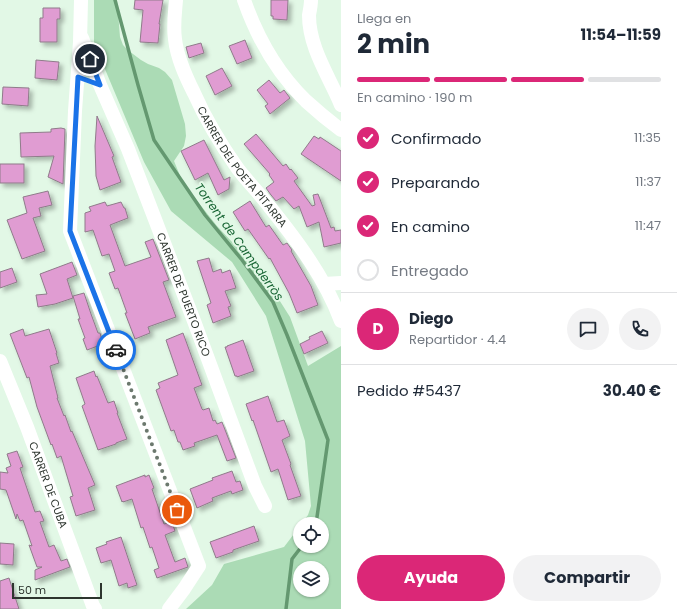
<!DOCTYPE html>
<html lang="es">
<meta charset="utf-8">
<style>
body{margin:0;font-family:Poppins,sans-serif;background:#f2f2f3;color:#1f2937;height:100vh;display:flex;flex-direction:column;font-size:15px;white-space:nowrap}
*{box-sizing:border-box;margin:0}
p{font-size:13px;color:#747a83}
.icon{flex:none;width:22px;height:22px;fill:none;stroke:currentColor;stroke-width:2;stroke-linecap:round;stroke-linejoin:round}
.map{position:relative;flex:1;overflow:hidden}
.sheet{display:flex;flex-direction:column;background:#fff;width:336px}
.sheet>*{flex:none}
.buttons{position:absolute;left:293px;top:517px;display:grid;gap:8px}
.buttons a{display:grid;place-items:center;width:36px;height:36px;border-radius:50%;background:#fff;box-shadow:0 1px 3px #0004;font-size:20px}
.scale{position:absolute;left:12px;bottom:10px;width:90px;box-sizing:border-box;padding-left:4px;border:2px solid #2d352e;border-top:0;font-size:11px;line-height:14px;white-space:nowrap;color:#2d352e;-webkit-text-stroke:3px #e2f8e6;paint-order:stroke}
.pin{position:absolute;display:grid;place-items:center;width:34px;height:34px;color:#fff;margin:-17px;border:2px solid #fff;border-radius:50%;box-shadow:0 1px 4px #0007}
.courier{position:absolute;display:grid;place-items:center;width:40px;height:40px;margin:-20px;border:3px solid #1a73e8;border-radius:50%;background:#fff;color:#222;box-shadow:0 1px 5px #0007}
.summary em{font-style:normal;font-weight:700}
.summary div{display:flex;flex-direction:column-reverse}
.summary{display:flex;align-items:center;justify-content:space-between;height:68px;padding:0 16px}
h1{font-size:26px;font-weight:700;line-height:30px}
.bar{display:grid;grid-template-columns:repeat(4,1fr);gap:6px 4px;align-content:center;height:48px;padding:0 16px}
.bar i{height:5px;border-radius:3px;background:#e0e1e3}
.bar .on{background:#db2777}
.bar p{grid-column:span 4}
.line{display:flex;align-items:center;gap:10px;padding:0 16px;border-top:1px solid #e0e1e3}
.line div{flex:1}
.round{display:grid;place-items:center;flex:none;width:42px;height:42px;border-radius:21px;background:#f2f2f3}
ol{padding:0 16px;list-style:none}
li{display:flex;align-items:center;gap:12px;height:44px}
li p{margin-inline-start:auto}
li .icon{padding:4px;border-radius:50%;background:#db2777;color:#fff;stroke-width:4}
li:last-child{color:#747a83}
li i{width:22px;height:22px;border:2px solid #e0e1e3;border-radius:50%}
.primary-button{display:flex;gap:8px;margin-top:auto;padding:8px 16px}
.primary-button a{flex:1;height:46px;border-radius:24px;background:#db2777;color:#fff;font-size:16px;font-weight:700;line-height:46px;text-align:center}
.primary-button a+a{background:#f2f2f3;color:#1f2937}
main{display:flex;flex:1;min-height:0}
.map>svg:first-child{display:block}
.green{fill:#abdbb5;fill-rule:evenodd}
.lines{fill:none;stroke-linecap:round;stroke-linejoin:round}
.stream{stroke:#649870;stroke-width:3.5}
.building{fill:#e09cd2;stroke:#8f7b8a;filter:url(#shadow)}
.street{stroke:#fff;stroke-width:14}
.done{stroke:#6c796e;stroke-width:4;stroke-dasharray:0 7.2}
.route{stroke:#1a73e8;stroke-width:5}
.labels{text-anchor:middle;stroke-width:4;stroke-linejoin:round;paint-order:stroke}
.street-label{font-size:11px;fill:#2d352e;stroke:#e2f8e6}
.water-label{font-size:12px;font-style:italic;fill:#166432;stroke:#e2f8e6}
</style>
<main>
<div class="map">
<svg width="341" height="609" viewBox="0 0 341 609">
<defs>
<filter id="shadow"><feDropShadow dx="3.5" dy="3.5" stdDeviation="2" flood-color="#0004"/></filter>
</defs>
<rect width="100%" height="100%" fill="#e2f8e6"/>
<path class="green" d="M94,0H117L120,37L123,45L129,51L141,60L148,64L159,68L165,72L172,80L185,124L186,136L184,146L174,161L183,183L217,226L264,276L290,317L308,366L341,346V609H186L212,585L224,564L284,547L300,526V546H322V524H301L308,515L311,506L305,441L266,316L232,262L171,211L144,162L94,43ZM300,568H322V590H300Z"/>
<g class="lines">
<g class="stream">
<path d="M115,0L138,85L154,140L205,215L242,260L273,302L287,335L328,440L316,524"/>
<path d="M286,609L292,559L302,546"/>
</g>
</g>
<g class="building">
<path d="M135,0H163L159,24H160L158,43L140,42L143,10L134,9Z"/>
<path d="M271,0H288L287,20L273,19V16H271Z"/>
<path d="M43,8H60V19H57V42H40V18H43Z"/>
<path d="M245,40L252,58L237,64L229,46Z"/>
<path d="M201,43L204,53L189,58L186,47Z"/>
<path d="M36,60L59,62L57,80L35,78Z"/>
<path d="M222,68L232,86L215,95L206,76Z"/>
<path d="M269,80L280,93L284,90L290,98L270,114L265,106L268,104L257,90Z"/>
<path d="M3,87L29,88L28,106L2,104Z"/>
<path d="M97,116L114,156L112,157L121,182L100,190L96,176L95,146Z"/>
<path d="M61,128L65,129L63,184L48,177L54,156L21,157L20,133L51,132V129Z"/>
<path d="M256,134L283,166L286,164L290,170L291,169L298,178L294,181L312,206L315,205L313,195L318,194L331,228L334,227L335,231L341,230V243L324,247L319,222L307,227L299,206L294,209L283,197L276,201L271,195L266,188L274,182L269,175L270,174L244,144Z"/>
<path d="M314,136L319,139L320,137L341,151V181L301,154Z"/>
<path d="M204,140L224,180L230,177L229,189L218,195L208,173L195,180L181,151Z"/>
<rect x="0" y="164" width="24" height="19"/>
<path d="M48,191L52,205L39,208L41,216L33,218L45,251L22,259L7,220L27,213L23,197Z"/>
<path d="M250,201L266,227L269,225L283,245L287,243L292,250L291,251L311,286L318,305L297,313L289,293L270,258L269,259L248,229L245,231L233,212Z"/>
<path d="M105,202L107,206L121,202L124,208H125L128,218L110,225L125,266L151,257L145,242L153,239L169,280L163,282L176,317L148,327L150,333L135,339L125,313H127L118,288L115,289L109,273L115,271L109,254L102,256L93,230L85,232V213L91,211L89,207Z"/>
<path d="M209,258L213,272L221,269L222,273L230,270L236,288L225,291L231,306L228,307L231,316L213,323L207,305L211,303L197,261Z"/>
<path d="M72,262L77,275L67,279L73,298L55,304L38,307L36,295L47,294L40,274Z"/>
<path d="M12,268L17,282L0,288V272Z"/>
<path d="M84,293L91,314L98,333H100L103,344L87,350L83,339L85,338L78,319H80L73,296Z"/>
<path d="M23,329L25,336L49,329L57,353H56L59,363L50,366L58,398H57L64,416L65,415L71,432L72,431L95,485L88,488L95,510L76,516L70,497L73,496L61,456L57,458L52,444L51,445L37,407L29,377L27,378L10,334Z"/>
<path d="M322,331L328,343L304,354L300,344L310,339L309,337Z"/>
<path d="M183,333L202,385L194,388L202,409L203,410L209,408L213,421L215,420L217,424L222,422L236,458L227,461L217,435L194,443L195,446L183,450L180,442H178L174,430L171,431L156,390L160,388L158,383L178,375L166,340Z"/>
<path d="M243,340L254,371L237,377V376H235L225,347H227V346Z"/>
<path d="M94,371L96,377L97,376L108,403L114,401L118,413H117L127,439L116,443V444L98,450L82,406L85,404L76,378Z"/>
<path d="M268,396L277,422L284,420L290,436L282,440L291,464L290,465L301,496L288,500L278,469L271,472L253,420L252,421L246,404Z"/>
<path d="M17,451L23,467L20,468L35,512L40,511L44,521L40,522L49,547L54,545L61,561L67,559L70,567L35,580V570L42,567H37L29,545L32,546L23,520L20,521L17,514L16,519L6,490L0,489V472L8,473L6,468L11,466L7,454Z"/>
<path d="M232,471L236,482L240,481L243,490L232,494L231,491L212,498L213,501L197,508L190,489L213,480L212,478Z"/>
<path d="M145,475V477L149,475L154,488L152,489L164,524L172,522L175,531L165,535L175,562L185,558L188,567L157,578L154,570L159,568L152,547L150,548L143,527L141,528L132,499L123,502V501L122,502L116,486Z"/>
<path d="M254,526L259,541L233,550V552L216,558L210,542Z"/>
<path d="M121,537L137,585L128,588L127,583L119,586L111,560L101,563L96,548L107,544L106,542Z"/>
<path d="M0,543L14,544L13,565L0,564Z"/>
<path d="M9,578L19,609H0V581Z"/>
</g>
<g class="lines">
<g class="street">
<path d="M81,0L80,42L75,111L70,231L199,566L184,589L169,609"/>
<path id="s1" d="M176,0C175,13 173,26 175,39C177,58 186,77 194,93C206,120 221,145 238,169C248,182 259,193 269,206C298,242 325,278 341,321"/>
<path d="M244,0C257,37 277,73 306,101C317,111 329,121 341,130"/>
<path d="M311,0C311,5 310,10 309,15C309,48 329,76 341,105"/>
<path id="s2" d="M82,38L100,85L128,149L194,321L255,486L265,506"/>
<path d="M324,284L341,283"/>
<path id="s3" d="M0,361L27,427L93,606L95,609"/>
</g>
</g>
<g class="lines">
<path class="done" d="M116,350L177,510"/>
<path class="route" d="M90,59L100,85L78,77L70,231L116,350"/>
</g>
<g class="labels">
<g class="street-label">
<text dy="4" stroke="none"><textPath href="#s1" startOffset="185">CARRER DEL POETA PITARRA</textPath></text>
<text dy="4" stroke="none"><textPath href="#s2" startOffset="276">CARRER DE PUERTO RICO</textPath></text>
<text dy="4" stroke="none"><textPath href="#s3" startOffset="133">CARRER DE CUBA</textPath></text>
</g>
<g class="water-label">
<text transform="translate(239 242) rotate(54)" y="4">Torrent de Campderròs</text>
</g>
</g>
</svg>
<div class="buttons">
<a><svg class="icon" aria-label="locate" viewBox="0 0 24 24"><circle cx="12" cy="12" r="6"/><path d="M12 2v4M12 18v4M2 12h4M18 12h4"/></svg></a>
<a><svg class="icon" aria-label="layers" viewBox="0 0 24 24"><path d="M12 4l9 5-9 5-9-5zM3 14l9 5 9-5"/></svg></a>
</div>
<div class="scale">50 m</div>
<div class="pin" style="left:177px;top:510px;background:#ea580c"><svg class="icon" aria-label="bag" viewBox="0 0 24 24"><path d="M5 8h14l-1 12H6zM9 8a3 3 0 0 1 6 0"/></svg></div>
<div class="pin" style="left:90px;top:59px;background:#1f2937"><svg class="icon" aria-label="home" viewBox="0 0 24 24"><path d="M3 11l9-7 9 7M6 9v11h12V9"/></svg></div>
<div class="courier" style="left:116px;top:350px"><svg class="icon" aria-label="car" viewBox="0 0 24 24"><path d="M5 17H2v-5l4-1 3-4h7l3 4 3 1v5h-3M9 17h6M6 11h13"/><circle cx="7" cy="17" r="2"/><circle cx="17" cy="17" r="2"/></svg></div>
</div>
<section class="sheet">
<div class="summary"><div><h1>2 min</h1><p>Llega en</p></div><em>11:54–11:59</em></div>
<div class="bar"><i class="on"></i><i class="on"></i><i class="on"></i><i></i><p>En camino · 190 m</p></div>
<ol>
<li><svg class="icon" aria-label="check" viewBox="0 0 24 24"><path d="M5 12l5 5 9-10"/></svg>Confirmado<p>11:35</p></li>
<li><svg class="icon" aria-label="check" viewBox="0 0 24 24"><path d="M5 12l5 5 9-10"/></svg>Preparando<p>11:37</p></li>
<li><svg class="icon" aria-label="check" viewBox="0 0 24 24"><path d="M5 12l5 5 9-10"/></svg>En camino<p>11:47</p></li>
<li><i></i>Entregado</li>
</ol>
<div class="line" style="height:72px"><b class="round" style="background:#db2777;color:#fff">D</b><div><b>Diego</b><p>Repartidor · 4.4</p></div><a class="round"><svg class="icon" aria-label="chat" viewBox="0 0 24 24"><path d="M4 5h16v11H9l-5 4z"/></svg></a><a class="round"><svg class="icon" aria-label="phone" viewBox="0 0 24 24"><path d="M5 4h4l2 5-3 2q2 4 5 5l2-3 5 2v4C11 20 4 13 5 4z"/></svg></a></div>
<div class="line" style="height:52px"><div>Pedido #5437</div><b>30.40 €</b></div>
<div class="primary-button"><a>Ayuda</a><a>Compartir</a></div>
</section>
</main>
